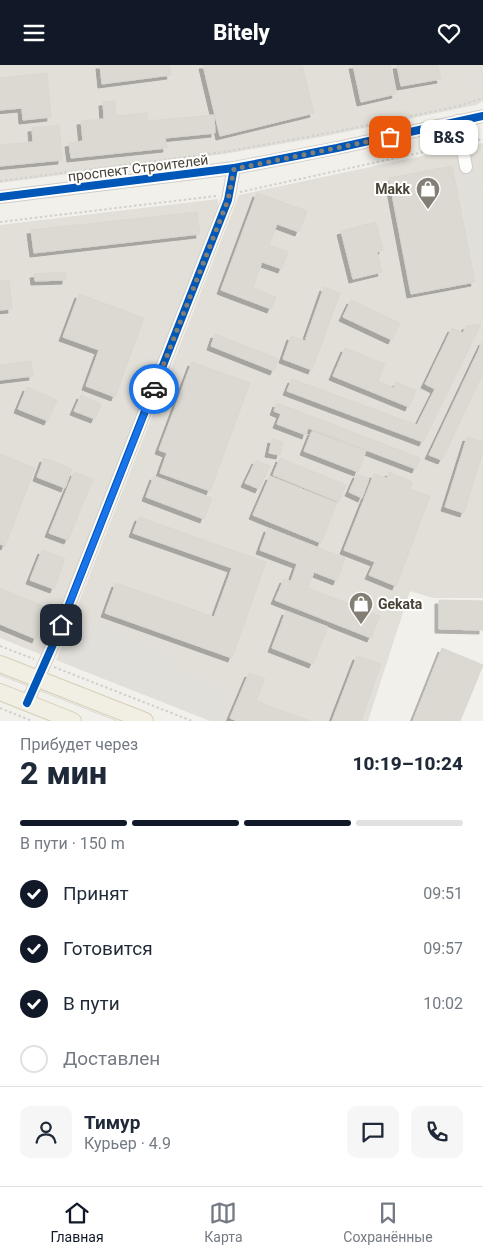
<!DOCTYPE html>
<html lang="ru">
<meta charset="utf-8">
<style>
body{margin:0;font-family:Roboto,sans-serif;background:#f6f6f7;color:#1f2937;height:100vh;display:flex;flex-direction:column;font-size:19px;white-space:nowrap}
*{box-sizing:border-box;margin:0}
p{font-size:16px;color:#747a83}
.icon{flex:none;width:28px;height:28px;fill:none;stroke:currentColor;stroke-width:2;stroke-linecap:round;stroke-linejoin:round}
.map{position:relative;height:656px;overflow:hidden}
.side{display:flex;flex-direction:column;background:#fff;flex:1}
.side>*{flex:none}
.pin{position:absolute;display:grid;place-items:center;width:42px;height:42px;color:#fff;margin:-21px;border-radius:10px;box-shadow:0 2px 8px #0006}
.courier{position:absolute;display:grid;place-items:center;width:50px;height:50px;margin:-25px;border:4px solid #1a73e8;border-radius:50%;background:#fff;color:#222;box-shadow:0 1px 6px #0007}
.bubble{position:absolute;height:35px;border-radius:10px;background:#fff;box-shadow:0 1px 4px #0004;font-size:16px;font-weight:800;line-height:35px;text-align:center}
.summary em{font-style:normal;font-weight:800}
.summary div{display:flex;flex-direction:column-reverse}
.summary{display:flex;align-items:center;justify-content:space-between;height:85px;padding:0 20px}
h1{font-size:32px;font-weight:800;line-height:38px}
.bar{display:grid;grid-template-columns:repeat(4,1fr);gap:8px 5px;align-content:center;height:60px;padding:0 20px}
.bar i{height:6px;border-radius:4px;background:#e0e1e3}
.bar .on{background:#111827}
.bar p{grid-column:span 4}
.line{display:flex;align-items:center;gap:12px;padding:0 20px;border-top:1px solid #e0e1e3}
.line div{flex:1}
.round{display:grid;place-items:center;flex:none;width:52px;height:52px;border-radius:10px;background:#f6f6f7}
ol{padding:0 20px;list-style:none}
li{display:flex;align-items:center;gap:15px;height:55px}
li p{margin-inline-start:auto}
li .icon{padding:5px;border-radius:50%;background:#111827;color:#fff;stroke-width:4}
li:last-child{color:#747a83}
li i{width:28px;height:28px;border:2px solid #e0e1e3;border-radius:50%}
header{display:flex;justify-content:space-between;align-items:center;height:65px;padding:0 20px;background:#111827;color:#fff;font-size:22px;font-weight:800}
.tabs{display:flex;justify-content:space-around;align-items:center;height:70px;border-top:1px solid #e0e1e3;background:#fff;font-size:14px;color:#747a83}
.tabs a{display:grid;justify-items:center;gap:2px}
.tabs .on{color:#111827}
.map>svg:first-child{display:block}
.industrial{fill:#e2dfd8}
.parking{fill:#e1dfda}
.building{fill:#dcd9d2;stroke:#dad7d0;filter:url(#shadow)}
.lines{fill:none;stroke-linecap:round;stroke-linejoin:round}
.minor-casing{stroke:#d0cdc7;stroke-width:14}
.major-casing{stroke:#d6ceb6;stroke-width:18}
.path{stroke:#d2d0ca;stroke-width:2;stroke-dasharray:2.5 2.5;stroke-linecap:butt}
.minor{stroke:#fdfdfc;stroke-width:12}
.major{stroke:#f1eee4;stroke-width:16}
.tram{stroke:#d9d9d8;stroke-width:1}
.cycleway-casing{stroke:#fff;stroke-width:11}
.cycleway{stroke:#0057b8;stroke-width:8}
.done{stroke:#847f74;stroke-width:5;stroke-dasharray:0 9}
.route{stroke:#1a73e8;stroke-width:6}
.labels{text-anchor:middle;stroke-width:4;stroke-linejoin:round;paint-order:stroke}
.street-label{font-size:14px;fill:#494235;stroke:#fff}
.poi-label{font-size:14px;font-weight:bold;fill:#494235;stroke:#fff;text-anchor:end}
</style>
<header><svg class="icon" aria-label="menu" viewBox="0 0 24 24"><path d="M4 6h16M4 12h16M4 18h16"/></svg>Bitely<svg class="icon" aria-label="heart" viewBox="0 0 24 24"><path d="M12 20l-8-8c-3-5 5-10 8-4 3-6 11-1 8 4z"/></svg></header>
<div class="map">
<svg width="483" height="656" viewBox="0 0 483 656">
<defs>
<filter id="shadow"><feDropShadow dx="-4" dy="4" stdDeviation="0" flood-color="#0004"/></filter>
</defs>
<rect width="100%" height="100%" fill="#f2f0ea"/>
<g class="industrial">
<path d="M0,0H483V36L476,40L321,72L224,89L0,118Z"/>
<path d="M483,78V533H433L410,526L368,656H210L56,595L239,130Z"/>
<path d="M218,134V143L42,590L0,573V160Z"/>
</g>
<g class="parking">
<path d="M483,8V26H480L476,9Z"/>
<path d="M477,100L483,136V218L479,219L459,103Z"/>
<path d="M85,556L172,591L168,602L225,625L214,656L67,599Z"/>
</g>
<g class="building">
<path d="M100,0H169L171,10L102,19Z"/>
<path d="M203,0H302L314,48L220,71Z"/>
<path d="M353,0H390L396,29L361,37Z"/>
<path d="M397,0H438L441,14L401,21Z"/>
<path d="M47,8L51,52L23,55L22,43L0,45V13Z"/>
<path d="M115,36L116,51L147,48V56L214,50L215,68L165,73L167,83L71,93L69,78L83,76L81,56L104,54L103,37Z"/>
<path d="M59,60L62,95L0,101V80L33,77L32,63Z"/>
<path d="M452,101L475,217L411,229L389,113Z"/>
<path d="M257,128L307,146L299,167L277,159L269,180L288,187L282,204L262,197L253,223L276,232L271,244L221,225Z"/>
<path d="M197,147L200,169L34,188L31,165Z"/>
<path d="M376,157L383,185L377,187L382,207L353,214L341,166Z"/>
<path d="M66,207V215L35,216L34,209Z"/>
<path d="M9,215L12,244L0,245V216Z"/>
<path d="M324,222L340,228L312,305L283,294L291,271L305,276Z"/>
<path d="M79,229L144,253L115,332L86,321L99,285L63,272Z"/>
<path d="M351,235L400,258L392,275L343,252Z"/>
<path d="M481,259L423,377L287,326L292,314L417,360L435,324L425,319L452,263L463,268L466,261Z"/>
<path d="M215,269L279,294L274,306L211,281Z"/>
<path d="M483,276V308L442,395L429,390Z"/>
<path d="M345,283L385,299L378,316L394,323L396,317L416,325L409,342L333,311Z"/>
<path d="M31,296L33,311L0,315V300Z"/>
<path d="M192,297L250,318L210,426L160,408L167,388L159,385Z"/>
<path d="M27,322L57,335L48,356L18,344Z"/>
<path d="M81,330L101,339L95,354L74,346Z"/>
<path d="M277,338L420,393L416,404L308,363L306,370L277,359L281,349L274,346Z"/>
<path d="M312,366L366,386L358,407L304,386Z"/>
<path d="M467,372L483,377V386L464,448L445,442Z"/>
<path d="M272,374L283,377L280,390L269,388Z"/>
<path d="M0,389L35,403L5,481L0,479Z"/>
<path d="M44,393L72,404L65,423L37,412Z"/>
<path d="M280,393L346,420L339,437L273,410Z"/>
<path d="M256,395L270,401L259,424L245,418Z"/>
<path d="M74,407L93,414L68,475L49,468Z"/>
<path d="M389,407L413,417L410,424L430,431L396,521L369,510L375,497L344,485L374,409L387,413Z"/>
<path d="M357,409L369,414L362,433L349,427Z"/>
<path d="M154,411L212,433L204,454L146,432Z"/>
<path d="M270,411L337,438L321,478L253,450Z"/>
<path d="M139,452L266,497L232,593L105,548L116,518L214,552L232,503L133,468Z"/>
<path d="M268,463L345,493L337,516L314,507L308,523L380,551L371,573L275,535L284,514L291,516L297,499L260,485Z"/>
<path d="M42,485L65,494L54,524L30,515Z"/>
<path d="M0,523L48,543L36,574L0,559Z"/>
<path d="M439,535L483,536V565L439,564Z"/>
<path d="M286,546L328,562L313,599L272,583Z"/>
<path d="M442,583L483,600L460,656H413Z"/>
<path d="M357,591L381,599L361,656H332Z"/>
<path d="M249,608L265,614L256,636L310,656H237L230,653Z"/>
</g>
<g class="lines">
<defs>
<g id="minor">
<path d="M458,56L466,102"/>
<path d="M0,132L234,103L337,83L483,51"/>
<path d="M27,638L55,575L228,135L234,103"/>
</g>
<g id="major">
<path d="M0,599L145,656"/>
<path d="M0,627L73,656"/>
</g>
</defs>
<use href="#minor" class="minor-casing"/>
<use href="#major" class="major-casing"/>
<g class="path">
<path d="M473,76L483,74"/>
<path d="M0,116L224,87L334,67L459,41L483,33"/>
<path d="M240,127L451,81"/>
<path d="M0,157L216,131"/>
<path d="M0,581L34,594"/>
<path d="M54,602L192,656"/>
<path d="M0,643L32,656"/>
</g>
<use href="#minor" class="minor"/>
<use href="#major" class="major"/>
<path class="tram" d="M0,610L117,656"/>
<defs>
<g id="cycleway">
<path d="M0,132L234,103L337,83L483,51"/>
<path d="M27,638L55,575L228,135L234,103"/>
</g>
</defs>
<use href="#cycleway" class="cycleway-casing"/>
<use href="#cycleway" class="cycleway"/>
</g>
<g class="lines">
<path class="done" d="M154,324L228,135L234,104L390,72"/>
<path class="route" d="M61,560L154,324"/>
</g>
<defs>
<symbol id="shop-pin" viewBox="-11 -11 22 30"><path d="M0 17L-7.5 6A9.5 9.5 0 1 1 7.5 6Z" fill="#847f74" stroke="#fff"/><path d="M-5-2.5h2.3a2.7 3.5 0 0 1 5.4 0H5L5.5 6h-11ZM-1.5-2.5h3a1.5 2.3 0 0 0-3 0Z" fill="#fff"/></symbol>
</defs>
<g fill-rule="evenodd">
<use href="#shop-pin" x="414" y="110" width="28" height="38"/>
<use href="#shop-pin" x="347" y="525" width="28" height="38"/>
</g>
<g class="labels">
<g class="street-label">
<text transform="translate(138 103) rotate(-7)" y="5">проспект Строителей</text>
</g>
<g class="poi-label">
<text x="410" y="129">Makk</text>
<text x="378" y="544" text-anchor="start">Gekata</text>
</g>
</g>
</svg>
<div class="pin" style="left:390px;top:72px;background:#ea580c"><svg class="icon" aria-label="bag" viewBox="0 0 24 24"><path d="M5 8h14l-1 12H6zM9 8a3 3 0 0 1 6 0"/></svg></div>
<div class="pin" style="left:61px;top:560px;background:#1f2937"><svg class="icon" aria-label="home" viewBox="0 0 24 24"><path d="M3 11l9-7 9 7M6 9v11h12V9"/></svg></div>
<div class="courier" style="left:154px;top:324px"><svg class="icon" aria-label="car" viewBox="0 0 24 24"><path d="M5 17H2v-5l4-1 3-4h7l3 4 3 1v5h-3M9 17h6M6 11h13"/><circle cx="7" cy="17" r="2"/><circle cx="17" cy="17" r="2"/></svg></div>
<div class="bubble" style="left:420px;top:55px;width:58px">B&amp;S</div>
</div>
<section class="side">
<div class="summary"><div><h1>2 мин</h1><p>Прибудет через</p></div><em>10:19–10:24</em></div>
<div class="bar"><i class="on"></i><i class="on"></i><i class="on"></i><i></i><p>В пути · 150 m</p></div>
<ol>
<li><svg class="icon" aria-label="check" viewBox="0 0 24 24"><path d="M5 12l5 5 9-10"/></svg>Принят<p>09:51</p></li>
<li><svg class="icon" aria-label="check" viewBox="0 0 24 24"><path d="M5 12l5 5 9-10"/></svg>Готовится<p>09:57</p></li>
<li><svg class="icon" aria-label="check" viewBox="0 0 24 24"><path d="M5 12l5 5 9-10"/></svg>В пути<p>10:02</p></li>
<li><i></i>Доставлен</li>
</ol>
<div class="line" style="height:90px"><a class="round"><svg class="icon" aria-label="person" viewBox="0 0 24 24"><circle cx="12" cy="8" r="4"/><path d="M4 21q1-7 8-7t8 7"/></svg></a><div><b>Тимур</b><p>Курьер · 4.9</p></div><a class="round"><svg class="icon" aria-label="chat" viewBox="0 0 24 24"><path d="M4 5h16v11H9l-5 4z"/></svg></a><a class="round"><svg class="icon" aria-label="phone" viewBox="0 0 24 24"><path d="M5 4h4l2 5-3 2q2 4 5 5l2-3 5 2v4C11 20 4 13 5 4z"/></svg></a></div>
</section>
<nav class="tabs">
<a class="on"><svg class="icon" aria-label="home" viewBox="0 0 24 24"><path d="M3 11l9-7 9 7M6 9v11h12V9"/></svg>Главная</a>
<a><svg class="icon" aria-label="map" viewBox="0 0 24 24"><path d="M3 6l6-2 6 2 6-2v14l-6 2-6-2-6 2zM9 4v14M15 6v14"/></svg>Карта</a>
<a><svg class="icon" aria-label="saved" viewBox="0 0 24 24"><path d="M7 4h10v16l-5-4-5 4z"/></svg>Сохранённые</a>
</nav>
